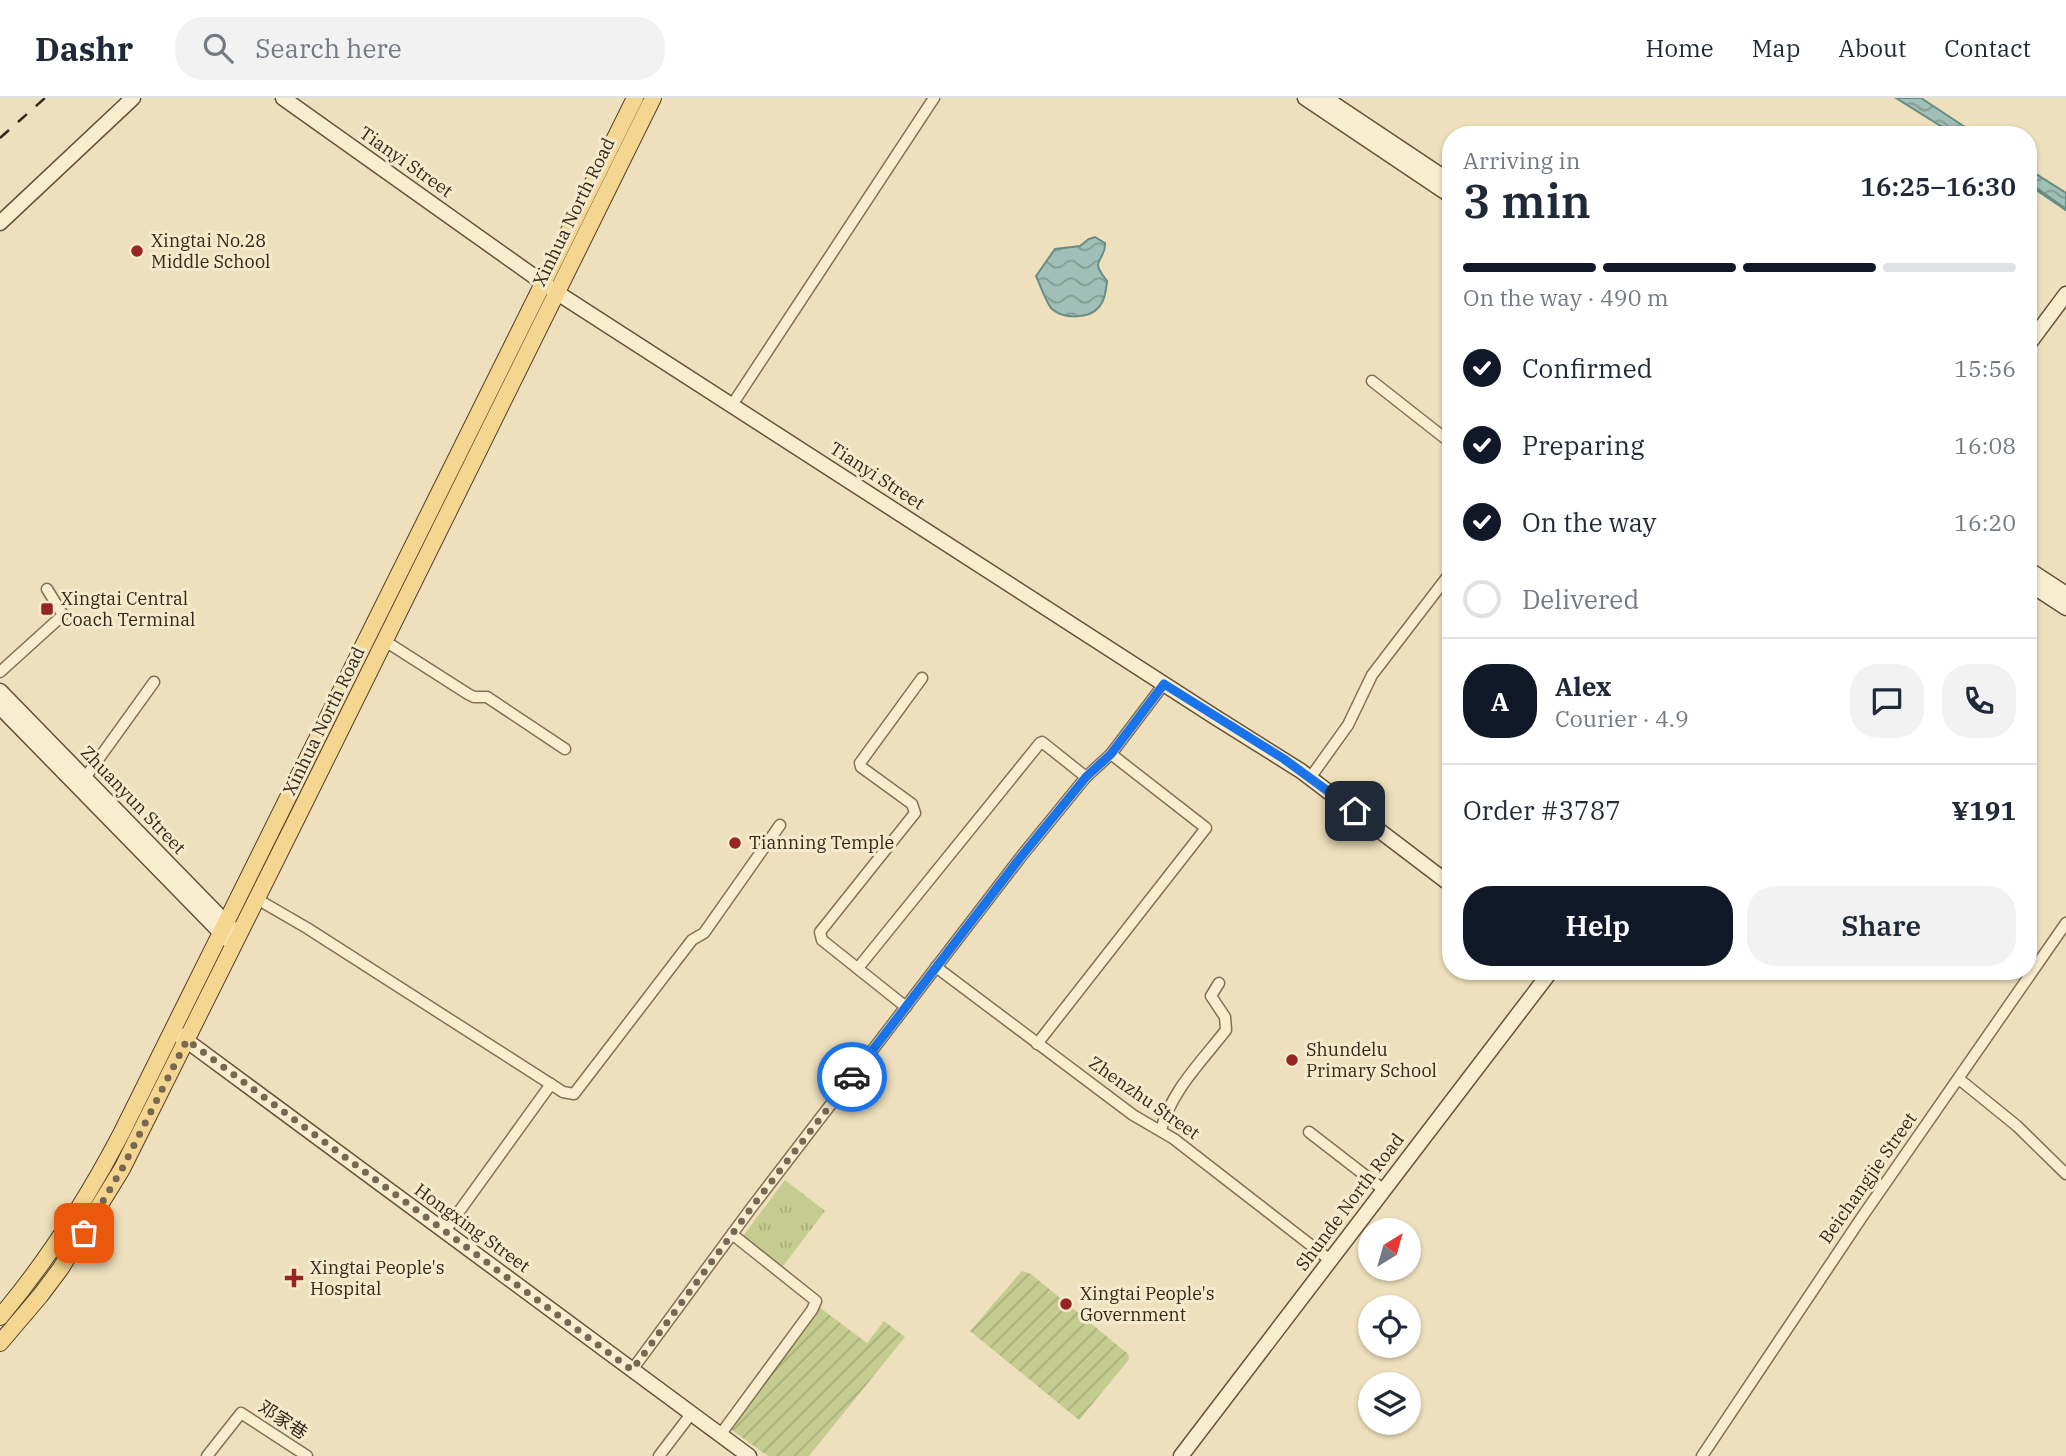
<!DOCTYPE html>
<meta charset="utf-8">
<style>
body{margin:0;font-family:"IBM Plex Serif","Noto Sans SC",serif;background:#f2f2f3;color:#1f2937;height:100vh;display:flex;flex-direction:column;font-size:26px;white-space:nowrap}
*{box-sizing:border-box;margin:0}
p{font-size:23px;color:#747a83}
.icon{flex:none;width:38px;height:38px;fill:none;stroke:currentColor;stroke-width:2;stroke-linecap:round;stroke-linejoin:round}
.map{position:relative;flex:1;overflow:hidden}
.details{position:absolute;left:1442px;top:28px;width:595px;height:854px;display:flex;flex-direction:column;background:#fff;border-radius:28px;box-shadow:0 2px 5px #0004}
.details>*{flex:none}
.needle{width:46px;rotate:37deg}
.buttons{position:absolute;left:1358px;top:1120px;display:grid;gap:14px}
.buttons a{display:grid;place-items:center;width:63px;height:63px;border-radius:50%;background:#fff;box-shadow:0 2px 5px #0004;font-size:35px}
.pin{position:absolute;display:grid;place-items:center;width:60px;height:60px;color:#fff;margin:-30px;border-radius:14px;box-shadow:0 4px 10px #0006}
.courier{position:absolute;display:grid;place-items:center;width:70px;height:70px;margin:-35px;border:5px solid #1a73e8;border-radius:50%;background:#fff;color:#222;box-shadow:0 2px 9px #0007}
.summary em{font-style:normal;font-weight:600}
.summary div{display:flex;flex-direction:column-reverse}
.summary{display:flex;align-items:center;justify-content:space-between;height:119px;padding:0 21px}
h1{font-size:46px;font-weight:600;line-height:52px}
.bar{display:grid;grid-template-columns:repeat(4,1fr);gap:10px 7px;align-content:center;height:84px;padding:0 21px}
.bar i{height:9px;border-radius:5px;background:#e0e1e3}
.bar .current{background:#111827}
.bar p{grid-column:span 4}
.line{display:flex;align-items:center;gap:18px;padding:0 21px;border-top:2px solid #e0e1e3}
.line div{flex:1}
.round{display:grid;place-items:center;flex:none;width:74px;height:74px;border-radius:28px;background:#f2f2f3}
ol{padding:0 21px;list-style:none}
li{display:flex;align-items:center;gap:21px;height:77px}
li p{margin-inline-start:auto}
li .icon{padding:7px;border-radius:50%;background:#111827;color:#fff;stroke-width:4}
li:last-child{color:#747a83}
li i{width:38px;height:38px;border:4px solid #e0e1e3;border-radius:50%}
.action{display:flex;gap:14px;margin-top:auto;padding:14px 21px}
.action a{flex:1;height:80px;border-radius:28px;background:#111827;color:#fff;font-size:28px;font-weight:600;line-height:80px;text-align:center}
.action a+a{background:#f2f2f3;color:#1f2937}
header{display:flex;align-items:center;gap:42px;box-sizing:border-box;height:98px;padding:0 35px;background:#fff;border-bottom:2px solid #e0e1e3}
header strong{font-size:33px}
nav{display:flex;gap:38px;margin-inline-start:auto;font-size:24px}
.search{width:490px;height:63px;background:#f2f2f3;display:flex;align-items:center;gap:18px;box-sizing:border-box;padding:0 24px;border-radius:28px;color:#747a83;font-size:26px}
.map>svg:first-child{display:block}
.grass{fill:url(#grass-tufts)}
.garden{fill:url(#garden-furrows)}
.water{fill:url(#water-waves);stroke:#688d84;stroke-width:2}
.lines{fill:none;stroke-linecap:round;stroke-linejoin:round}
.stream{stroke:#688d84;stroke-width:2.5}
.street-casing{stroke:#867055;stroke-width:13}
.secondary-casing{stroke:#675139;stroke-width:17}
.primary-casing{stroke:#533e2a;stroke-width:18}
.street{stroke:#f9edcf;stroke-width:10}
.secondary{stroke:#f9edcf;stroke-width:14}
.primary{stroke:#f4d691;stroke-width:16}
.rail{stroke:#35281b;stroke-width:2.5;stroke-dasharray:12 12;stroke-linecap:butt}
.done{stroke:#766853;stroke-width:7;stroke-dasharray:0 12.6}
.route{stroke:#1a73e8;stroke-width:9}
.poi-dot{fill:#962524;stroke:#f6eacc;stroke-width:2.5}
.labels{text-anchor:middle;stroke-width:6;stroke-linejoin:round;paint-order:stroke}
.street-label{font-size:18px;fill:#35281b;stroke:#f6eacc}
.poi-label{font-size:18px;fill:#35281b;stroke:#f6eacc;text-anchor:start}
</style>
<header>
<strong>Dashr</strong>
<div class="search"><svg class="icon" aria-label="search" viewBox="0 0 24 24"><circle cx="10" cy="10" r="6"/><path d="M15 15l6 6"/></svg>Search here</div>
<nav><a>Home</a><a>Map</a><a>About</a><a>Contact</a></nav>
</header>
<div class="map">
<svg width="2066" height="1358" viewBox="0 0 2066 1358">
<defs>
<pattern id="grass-tufts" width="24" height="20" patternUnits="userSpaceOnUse" patternTransform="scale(1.75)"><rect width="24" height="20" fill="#c4cc90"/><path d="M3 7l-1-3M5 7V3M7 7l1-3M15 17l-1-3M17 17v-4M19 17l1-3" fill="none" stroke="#a9af7c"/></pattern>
<pattern id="garden-furrows" width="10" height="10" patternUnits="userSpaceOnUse" patternTransform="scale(1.75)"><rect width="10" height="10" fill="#c4cc90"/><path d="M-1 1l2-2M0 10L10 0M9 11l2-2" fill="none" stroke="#a9af7c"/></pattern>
<pattern id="water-waves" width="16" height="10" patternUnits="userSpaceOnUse" patternTransform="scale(1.75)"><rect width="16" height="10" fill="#a0bfb6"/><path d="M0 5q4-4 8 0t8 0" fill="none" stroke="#839b93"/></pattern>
</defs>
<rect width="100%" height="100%" fill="#eee0bc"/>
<path class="grass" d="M785,1082L825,1113L783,1168L743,1138Z"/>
<g class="garden">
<path d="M1022,1173L1031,1176L1128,1256L1129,1260L1127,1264L1079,1322L970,1233Z"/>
<path d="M819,1209L867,1245L884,1223L905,1239L809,1358H768L729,1330Z"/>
</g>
<g class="water">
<path d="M1896,0H1921L1977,37H1955Z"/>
<path d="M2028,71L2066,95V111L2028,84Z"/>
<path d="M1095,139L1105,145C1106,156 1099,159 1098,167C1098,172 1104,179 1107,183C1106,192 1105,202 1099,209C1089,221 1065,221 1053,212C1047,208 1040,186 1036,178L1055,151L1080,148L1089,141Z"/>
</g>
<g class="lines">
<path class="stream" d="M2028,86L2066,112"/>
<defs>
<g id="street">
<path d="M1372,283L1451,345"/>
<path d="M732,307L934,0"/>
<path d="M385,543L468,596L474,599H487L565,651"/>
<path d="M0,574L63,517L47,491"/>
<path d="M1310,680L1348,627L1372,577L1451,474"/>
<path d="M82,684L154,584"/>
<path d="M257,801L307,830L563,994L574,996L692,842L704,835L780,727"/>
<path d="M936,869L1133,1017L1174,1041L1330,1162"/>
<path d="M858,870L1040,645L1042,644L1086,679"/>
<path d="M906,909L822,842L820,834L915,715L912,706L861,669L860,665L922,580"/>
<path d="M1037,946L1206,730L1111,656"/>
<path d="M1959,981L2017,1028L2066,1076"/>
<path d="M1161,1032C1171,993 1202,963 1226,932L1225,919L1211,898L1219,885"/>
<path d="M1309,1034L1384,1092"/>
<path d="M445,1133L551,986"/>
<path d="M632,1272L752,1109L1020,760L1086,679L1111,656L1164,586"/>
<path d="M720,1337L812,1212L816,1203L732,1136"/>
<path d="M207,1358L241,1315L307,1358"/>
<path d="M659,1358L691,1316"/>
<path d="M1702,1358L1862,1119L2066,825"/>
</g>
<g id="secondary">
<path d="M283,0L556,194L1215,619L1301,673L1451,787"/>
<path d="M1305,0L1451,98"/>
<path d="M1325,0L1451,84"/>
<path d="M0,125L133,0"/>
<path d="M2028,247L2066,196"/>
<path d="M2028,471L2066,496"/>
<path d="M2028,485L2066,510"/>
<path d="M0,593L233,832"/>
<path d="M0,609L227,841"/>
<path d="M179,937L749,1358"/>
<path d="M1181,1358L1551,873"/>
</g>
<g id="primary">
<path d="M0,1219C47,1163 87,1101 121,1036L635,0"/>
<path d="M0,1245L40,1198L61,1170L122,1071L301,712L653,0"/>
</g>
</defs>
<use href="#street" class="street-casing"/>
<use href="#secondary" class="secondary-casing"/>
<use href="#primary" class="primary-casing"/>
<use href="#street" class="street"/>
<use href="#secondary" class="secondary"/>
<use href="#primary" class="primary"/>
<path class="rail" d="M0,40L45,0"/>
</g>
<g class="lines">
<path class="done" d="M84,1135L122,1071L187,942L632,1272L752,1109L852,979"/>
<path class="route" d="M852,979L1020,760L1086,679L1111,656L1164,586L1284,661L1355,713"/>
</g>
<g class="poi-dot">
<circle cx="137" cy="153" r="7"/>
<rect x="40" y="504" width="14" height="14" rx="3.5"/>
<circle cx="735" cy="745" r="7"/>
<circle cx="1292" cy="962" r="7"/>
<path d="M290.5 1169.5h7v7h7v7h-7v7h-7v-7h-7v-7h7z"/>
<circle cx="1066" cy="1206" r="7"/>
</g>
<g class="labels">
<g class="street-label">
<text transform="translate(406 64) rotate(35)" y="6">Tianyi Street</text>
<text transform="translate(574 114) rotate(-64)" y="6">Xinhua North Road</text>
<text transform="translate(877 378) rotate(33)" y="6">Tianyi Street</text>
<text transform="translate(324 623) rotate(-64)" y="6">Xinhua North Road</text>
<text transform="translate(133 702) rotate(46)" y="6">Zhuanyun Street</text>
<text transform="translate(1144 1000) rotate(35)" y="6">Zhenzhu Street</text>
<text transform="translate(1868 1080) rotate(-55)" y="6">Beichangjie Street</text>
<text transform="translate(1350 1104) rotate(-53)" y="6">Shunde North Road</text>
<text transform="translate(472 1130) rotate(36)" y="6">Hongxing Street</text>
<text transform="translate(283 1322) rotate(33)" y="6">邓家巷</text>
</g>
<g class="poi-label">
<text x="151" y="149">Xingtai No.28<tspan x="151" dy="21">Middle School</tspan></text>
<text x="61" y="507">Xingtai Central<tspan x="61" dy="21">Coach Terminal</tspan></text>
<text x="749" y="751">Tianning Temple</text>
<text x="1306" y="958">Shundelu<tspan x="1306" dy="21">Primary School</tspan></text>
<text x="310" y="1176">Xingtai People's<tspan x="310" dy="21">Hospital</tspan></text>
<text x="1080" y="1202">Xingtai People's<tspan x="1080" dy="21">Government</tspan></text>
</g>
</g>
</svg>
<div class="buttons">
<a><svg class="needle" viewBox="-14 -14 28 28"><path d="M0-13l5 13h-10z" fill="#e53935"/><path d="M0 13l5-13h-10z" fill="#747a83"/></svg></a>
<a><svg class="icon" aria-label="locate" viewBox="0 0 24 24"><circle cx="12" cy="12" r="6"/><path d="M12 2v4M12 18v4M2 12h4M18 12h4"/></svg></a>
<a><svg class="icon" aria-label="layers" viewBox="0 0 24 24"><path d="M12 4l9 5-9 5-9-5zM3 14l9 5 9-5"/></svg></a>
</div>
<div class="pin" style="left:84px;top:1135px;background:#ea580c"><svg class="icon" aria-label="bag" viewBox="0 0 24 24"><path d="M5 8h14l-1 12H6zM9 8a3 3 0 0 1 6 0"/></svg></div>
<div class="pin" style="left:1355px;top:713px;background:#1f2937"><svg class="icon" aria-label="home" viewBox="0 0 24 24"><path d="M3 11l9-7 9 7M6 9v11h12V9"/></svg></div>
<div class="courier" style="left:852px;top:979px"><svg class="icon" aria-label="car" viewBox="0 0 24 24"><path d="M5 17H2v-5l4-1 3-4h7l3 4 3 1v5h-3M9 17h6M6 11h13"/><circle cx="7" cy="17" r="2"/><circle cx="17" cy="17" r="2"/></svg></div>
<section class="details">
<div class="summary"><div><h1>3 min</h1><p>Arriving in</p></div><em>16:25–16:30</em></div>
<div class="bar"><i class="current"></i><i class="current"></i><i class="current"></i><i></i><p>On the way · 490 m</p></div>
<ol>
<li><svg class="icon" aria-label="check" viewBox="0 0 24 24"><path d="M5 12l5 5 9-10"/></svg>Confirmed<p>15:56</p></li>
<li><svg class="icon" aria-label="check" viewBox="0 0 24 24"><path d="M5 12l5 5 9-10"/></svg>Preparing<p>16:08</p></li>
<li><svg class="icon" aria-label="check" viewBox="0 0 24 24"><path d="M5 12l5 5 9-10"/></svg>On the way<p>16:20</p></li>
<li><i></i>Delivered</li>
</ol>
<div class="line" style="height:126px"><b class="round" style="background:#111827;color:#fff">A</b><div><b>Alex</b><p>Courier · 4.9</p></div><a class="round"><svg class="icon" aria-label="chat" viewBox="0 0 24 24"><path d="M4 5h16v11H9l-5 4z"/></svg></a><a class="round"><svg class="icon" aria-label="phone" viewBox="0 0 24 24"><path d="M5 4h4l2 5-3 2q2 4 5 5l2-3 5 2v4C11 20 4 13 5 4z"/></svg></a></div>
<div class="line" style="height:91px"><div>Order #3787</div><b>¥191</b></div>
<div class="action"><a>Help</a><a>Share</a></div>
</section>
</div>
